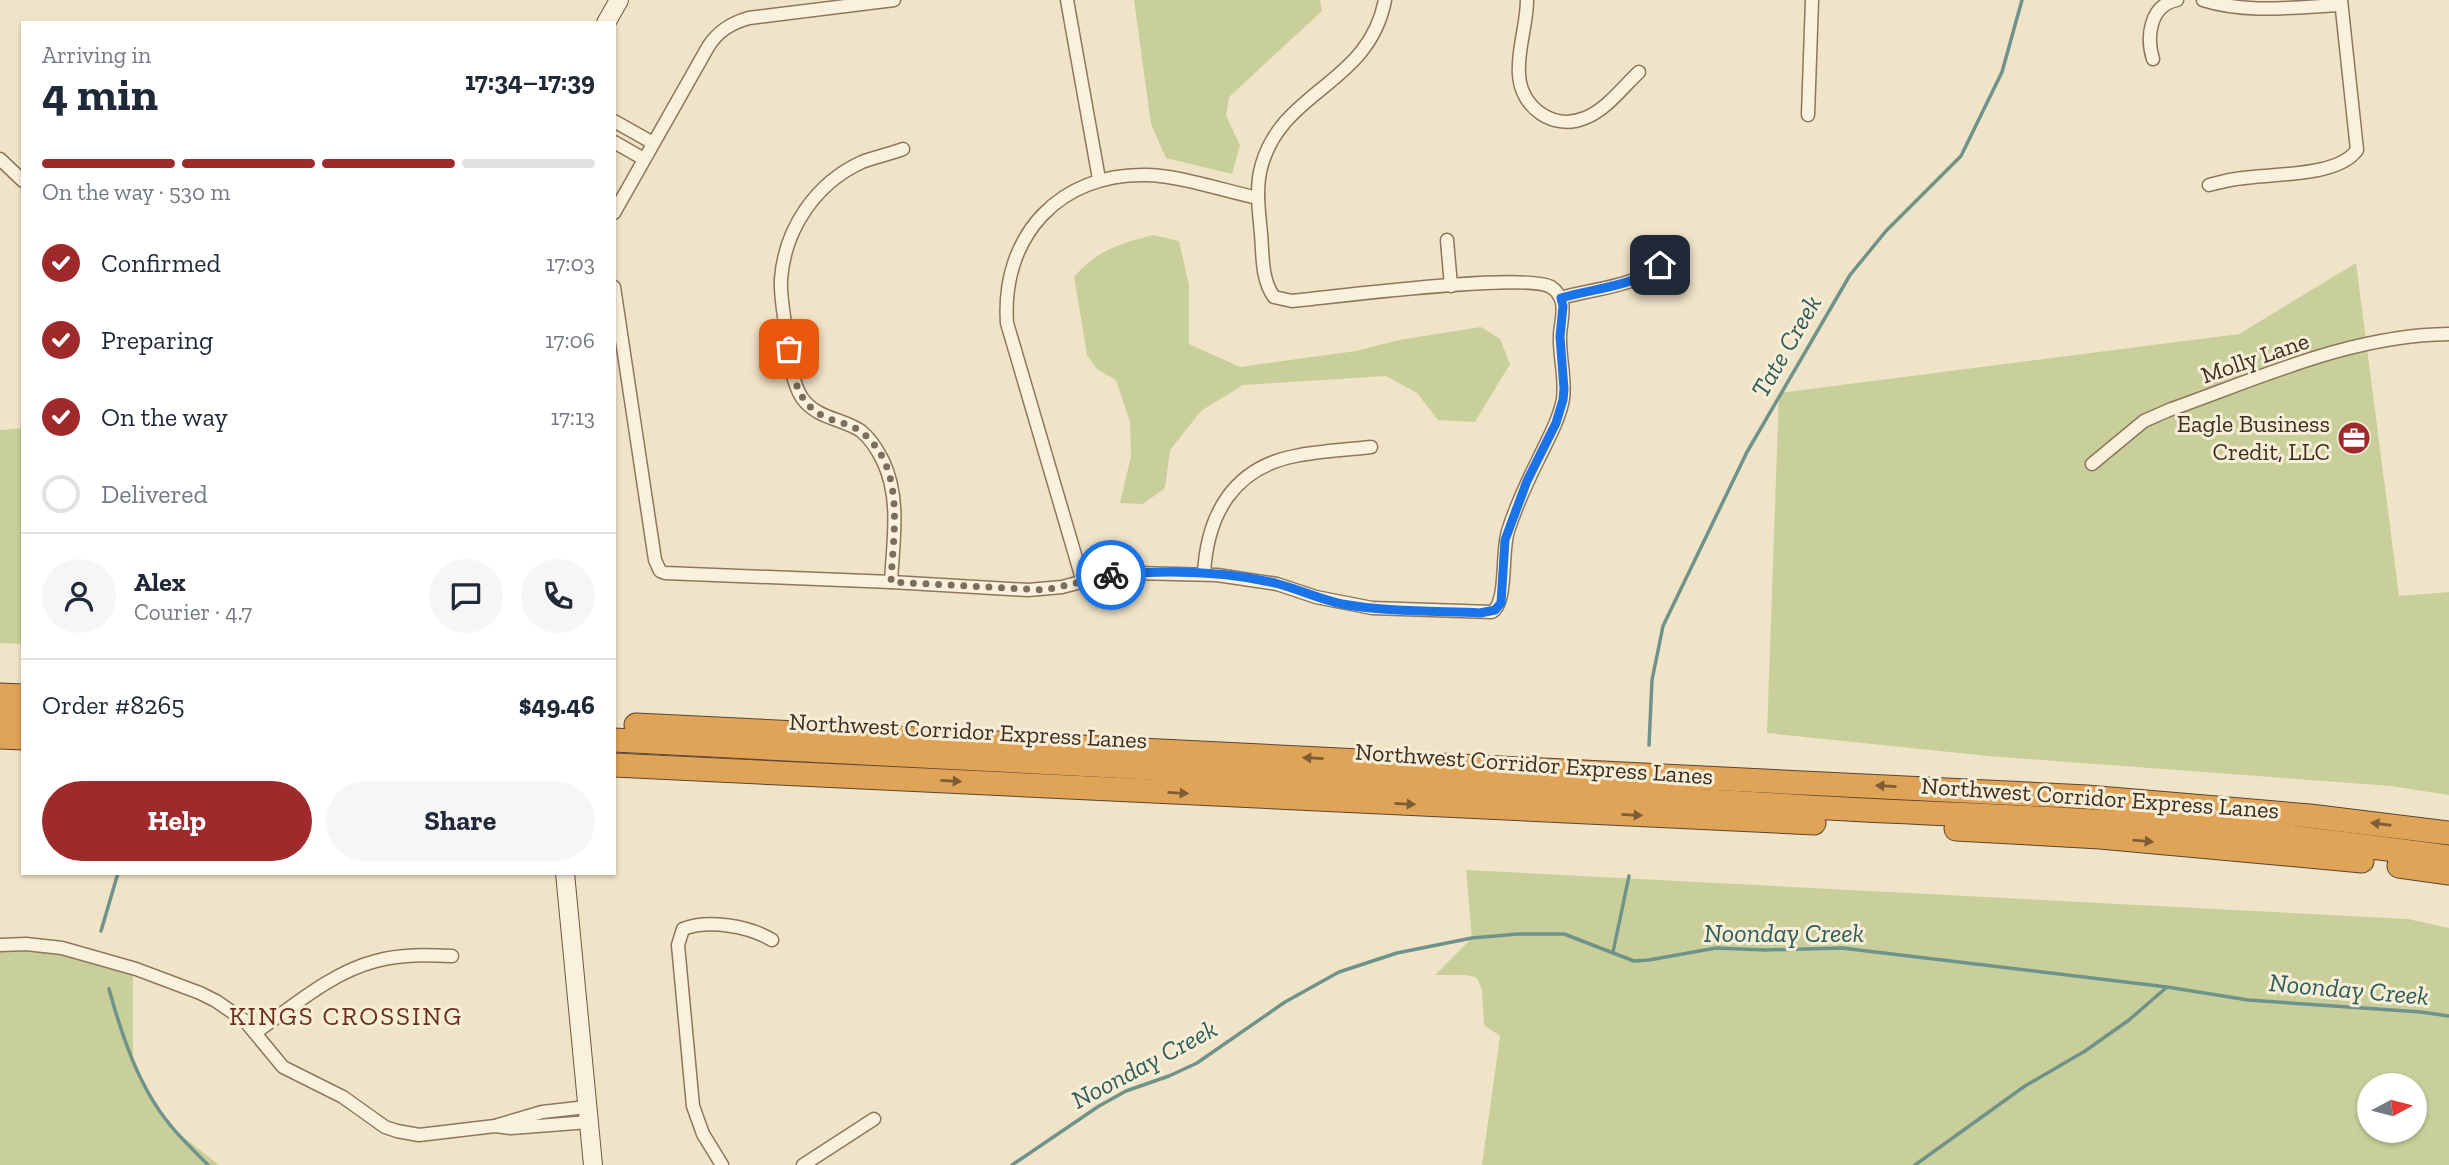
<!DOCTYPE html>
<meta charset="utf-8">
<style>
body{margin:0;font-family:"Zilla Slab",serif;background:#f6f6f7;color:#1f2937;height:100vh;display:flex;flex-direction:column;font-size:26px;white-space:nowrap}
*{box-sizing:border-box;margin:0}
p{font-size:23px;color:#747a83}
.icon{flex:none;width:38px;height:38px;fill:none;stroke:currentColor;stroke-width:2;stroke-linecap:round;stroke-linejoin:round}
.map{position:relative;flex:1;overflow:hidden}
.sheet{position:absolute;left:21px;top:21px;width:595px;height:854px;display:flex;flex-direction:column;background:#fff;border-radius:0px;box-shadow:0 2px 5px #0004}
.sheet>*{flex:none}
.needle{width:46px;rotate:83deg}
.buttons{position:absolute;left:2357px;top:1073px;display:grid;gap:14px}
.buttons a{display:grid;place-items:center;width:70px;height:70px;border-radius:50%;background:#fff;box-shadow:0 2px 5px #0004;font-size:35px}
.pin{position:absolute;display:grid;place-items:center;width:60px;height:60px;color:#fff;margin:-30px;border-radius:14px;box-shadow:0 4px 10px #0006}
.courier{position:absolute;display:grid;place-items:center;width:70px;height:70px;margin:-35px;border:5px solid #1a73e8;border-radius:50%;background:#fff;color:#222;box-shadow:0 2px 9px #0007}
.overview em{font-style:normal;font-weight:700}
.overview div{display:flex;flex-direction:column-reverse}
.overview{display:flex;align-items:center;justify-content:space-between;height:119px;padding:0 21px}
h1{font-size:46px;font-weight:700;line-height:52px}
.bar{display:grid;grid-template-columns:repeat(4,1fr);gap:10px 7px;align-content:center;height:84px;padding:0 21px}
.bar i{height:9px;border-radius:5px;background:#e0e1e3}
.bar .selected{background:#9e2a2b}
.bar p{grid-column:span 4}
.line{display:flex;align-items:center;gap:18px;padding:0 21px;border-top:2px solid #e0e1e3}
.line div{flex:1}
.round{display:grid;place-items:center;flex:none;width:74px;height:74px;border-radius:37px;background:#f6f6f7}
ol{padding:0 21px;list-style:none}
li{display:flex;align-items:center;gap:21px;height:77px}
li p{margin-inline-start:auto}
li .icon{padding:7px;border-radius:50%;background:#9e2a2b;color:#fff;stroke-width:4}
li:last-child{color:#747a83}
li i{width:38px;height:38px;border:4px solid #e0e1e3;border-radius:50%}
.primary-button{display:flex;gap:14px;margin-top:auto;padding:14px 21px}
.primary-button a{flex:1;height:80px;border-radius:42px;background:#9e2a2b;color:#fff;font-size:28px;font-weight:700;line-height:80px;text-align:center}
.primary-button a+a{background:#f6f6f7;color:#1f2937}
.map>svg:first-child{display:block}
.green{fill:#c9cf9b;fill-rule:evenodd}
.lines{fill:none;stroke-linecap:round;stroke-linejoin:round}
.stream{stroke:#6f938a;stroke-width:3.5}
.street-casing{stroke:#8d765c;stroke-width:15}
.secondary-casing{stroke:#6f573f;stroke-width:20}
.highway-casing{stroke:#5b4430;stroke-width:25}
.street{stroke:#faf1dc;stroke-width:12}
.secondary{stroke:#faf1dc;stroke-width:18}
.highway{stroke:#e0a458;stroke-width:23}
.oneway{fill:#7e5d36}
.done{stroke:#7c6e5b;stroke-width:7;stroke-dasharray:0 12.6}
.route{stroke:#1a73e8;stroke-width:9}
.labels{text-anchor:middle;stroke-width:6;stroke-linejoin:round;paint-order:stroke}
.street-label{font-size:24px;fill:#3d2e20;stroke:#f7eed8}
.poi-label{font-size:24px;fill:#3d2e20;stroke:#f7eed8;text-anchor:end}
.water-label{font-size:26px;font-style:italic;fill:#2f5d5a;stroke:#f7eed8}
.neighbourhood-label{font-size:26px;letter-spacing:2px;fill:#6b2e1e;stroke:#f7eed8}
</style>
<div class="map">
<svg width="2449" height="1165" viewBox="0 0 2449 1165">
<rect width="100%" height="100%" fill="#f0e4c8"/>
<g class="green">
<path d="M1134,0H1320L1322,11L1229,97L1226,116L1240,145L1232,174L1166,158L1151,124Z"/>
<path d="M1153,235L1179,241L1189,285V344L1240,367L1356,351L1399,340L1481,327L1500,339L1510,364L1475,422L1438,420L1417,393L1386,376L1243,385L1201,411L1170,450L1165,488L1143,504L1120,503L1131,456L1130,422L1116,380L1097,369L1087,355L1074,277C1098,249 1120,244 1153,235Z"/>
<path d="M2356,263L2399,596L2449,592V795L2391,786L1988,756L1767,733L1779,393L2239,334Z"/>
<path d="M23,428V644L0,643V430Z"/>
<path d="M1466,870L2408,919L2449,928V1165H1482L1500,1036L1484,1025L1482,990L1477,978L1466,975H1435L1472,938ZM2370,1085H2415V1130H2370Z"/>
<path d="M43,949L133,975V1062L167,1124L219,1165H0V952Z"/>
</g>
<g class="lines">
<g class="stream">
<path d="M1649,745L1652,680L1663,626L1747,452L1850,275L1886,231L1961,156L2002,72L2022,0"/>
<path d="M101,931L118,873"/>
<path d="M1613,952L1629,876"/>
<path d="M109,989C122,1036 139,1088 171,1126C182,1140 196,1152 208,1165"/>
<path d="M1012,1165L1099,1106L1126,1091L1169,1076L1197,1063L1285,1002L1339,972L1397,953L1472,938L1518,934H1564L1634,961L1649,960L1716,948L1765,950L1842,948L2167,987L2248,1000L2421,1012L2449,1016"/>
<path d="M1915,1165L2025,1086L2085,1051L2129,1020L2167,987"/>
</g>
<defs>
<g id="street">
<path d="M1067,0L1099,179"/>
<path d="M1527,0C1527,25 1517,50 1519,75C1521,108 1554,131 1585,118C1606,110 1623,87 1639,72"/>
<path d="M2203,0C2247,14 2295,7 2341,5"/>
<path d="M2153,59C2146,37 2150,5 2177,0"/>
<path d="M1808,115L1812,0"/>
<path d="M614,121L653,143"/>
<path d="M614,142L644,159"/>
<path d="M0,159L23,181"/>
<path d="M2209,185C2218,183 2227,180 2236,179C2268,173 2337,178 2357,150L2341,0"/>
<path d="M614,213L708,47C718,31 731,23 749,18L894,0"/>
<path d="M1447,240L1451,286"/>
<path d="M614,287L655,560L660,571L665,573L891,582L1028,590L1062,587L1107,575L1134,573L1217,575L1277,584L1316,597L1372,608L1492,612C1508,602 1501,552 1508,531C1516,506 1527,482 1539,458C1548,439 1559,420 1563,399C1566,378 1559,357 1560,335C1561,318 1569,299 1551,287C1525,272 1333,297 1292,301L1274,297C1261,279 1263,255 1261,234C1259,211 1255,187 1262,164C1284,89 1369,84 1385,0"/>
<path d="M1561,298C1597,287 1656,287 1672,247"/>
<path d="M2092,464L2144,421L2169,410C2260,378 2351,335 2449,334"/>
<path d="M1204,574C1207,515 1233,468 1295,456C1320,451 1346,450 1371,447"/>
<path d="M891,582C893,541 901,499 883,461C878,451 871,439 861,431C842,418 817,419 802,398C790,379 790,353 786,331C784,314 780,296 781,279C785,228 816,183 862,162C875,157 890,154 903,149"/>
<path d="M1083,582L1007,323C1001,236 1060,172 1148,175C1181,176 1225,191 1258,198"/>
<path d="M0,945L26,944L62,948L136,969L200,993L216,1001L245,1021L283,1067L343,1097L385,1127L397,1131L419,1135L495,1126L511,1128L589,1122"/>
<path d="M255,1033C292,1007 332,972 376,961C401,954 427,955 452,956"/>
<path d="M498,1125L542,1112L587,1107"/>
<path d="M722,1165L703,1134L693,1106L678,945L683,929C708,919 749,926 772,940"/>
<path d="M803,1165L874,1119"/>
</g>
<g id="secondary">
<path d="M606,23L619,0"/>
<path d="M565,873L593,1165"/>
</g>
<g id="highway">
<path d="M0,695L23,696"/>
<path d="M0,715L23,716"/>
<path d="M636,725L2087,797L2310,816L2449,833"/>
<path d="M0,737L23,738"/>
<path d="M614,740C1002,759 1389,781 1777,805C1909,814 2041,816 2173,826C2266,833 2357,845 2449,857"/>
<path d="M614,765L1814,823"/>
<path d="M1956,829L2100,837L2362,861"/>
<path d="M2399,866L2449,873"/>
</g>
</defs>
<use href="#street" class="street-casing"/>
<use href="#secondary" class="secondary-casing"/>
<use href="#highway" class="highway-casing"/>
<use href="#street" class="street"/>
<use href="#secondary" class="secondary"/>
<use href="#highway" class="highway"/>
</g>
<defs><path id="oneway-solid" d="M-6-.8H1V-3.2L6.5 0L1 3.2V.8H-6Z" transform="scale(1.75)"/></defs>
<g class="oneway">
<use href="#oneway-solid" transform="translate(1313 758) rotate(-177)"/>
<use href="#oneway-solid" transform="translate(951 781) rotate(3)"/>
<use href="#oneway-solid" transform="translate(1886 786) rotate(-177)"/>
<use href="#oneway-solid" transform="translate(1178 793) rotate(3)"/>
<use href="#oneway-solid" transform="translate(1405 804) rotate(3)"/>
<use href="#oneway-solid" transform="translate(1632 815) rotate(3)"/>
<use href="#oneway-solid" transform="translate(2381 824) rotate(-172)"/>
<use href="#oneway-solid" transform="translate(2143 841) rotate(5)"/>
</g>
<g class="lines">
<path class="done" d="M789,349C793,379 798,407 830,419C842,423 855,426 864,434C906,470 893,534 891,582L1045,590L1111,575"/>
<path class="route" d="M1111,575C1164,570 1223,571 1275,583C1298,589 1319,599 1342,604C1387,612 1434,611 1480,613L1495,610L1501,603L1505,540L1527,481L1556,423L1563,400L1564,389L1560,337L1563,306L1561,298C1594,288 1633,287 1660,265"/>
</g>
<defs>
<symbol id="office-disc" viewBox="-11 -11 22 22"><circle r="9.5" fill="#9e2a2b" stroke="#f7eed8"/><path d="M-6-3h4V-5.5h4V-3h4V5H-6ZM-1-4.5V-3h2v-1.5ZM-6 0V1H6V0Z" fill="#fff"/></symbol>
</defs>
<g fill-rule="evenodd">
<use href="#office-disc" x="2335" y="419" width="38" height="38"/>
</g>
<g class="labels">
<g class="street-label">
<text transform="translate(2255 358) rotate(-19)" y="8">Molly Lane</text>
<text transform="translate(968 731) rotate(3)" y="8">Northwest Corridor Express Lanes</text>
<text transform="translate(1534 764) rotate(4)" y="8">Northwest Corridor Express Lanes</text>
<text transform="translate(2100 798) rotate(4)" y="8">Northwest Corridor Express Lanes</text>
</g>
<g class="poi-label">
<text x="2330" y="432">Eagle Business<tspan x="2330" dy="28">Credit, LLC</tspan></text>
</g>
<g class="water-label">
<text transform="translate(1786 346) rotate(-60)" y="9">Tate Creek</text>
<text x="1784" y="942">Noonday Creek</text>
<text transform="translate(2349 989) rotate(5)" y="9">Noonday Creek</text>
<text transform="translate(1144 1064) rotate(-28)" y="9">Noonday Creek</text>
</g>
<g class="neighbourhood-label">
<text x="346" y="1025">KINGS CROSSING</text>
</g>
</g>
</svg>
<div class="buttons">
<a><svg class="needle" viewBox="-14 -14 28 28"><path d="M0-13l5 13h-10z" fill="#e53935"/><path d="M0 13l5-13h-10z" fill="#747a83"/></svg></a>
</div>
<div class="pin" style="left:789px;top:349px;background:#ea580c"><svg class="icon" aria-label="bag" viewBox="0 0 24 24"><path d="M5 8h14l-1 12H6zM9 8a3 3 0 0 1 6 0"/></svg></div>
<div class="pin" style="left:1660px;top:265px;background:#1f2937"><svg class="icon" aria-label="home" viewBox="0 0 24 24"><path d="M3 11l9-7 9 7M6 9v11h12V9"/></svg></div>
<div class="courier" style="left:1111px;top:575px"><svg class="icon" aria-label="bike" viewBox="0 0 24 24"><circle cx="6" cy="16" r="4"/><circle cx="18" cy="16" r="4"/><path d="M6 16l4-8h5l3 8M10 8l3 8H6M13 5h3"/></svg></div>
<section class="sheet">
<div class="overview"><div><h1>4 min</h1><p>Arriving in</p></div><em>17:34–17:39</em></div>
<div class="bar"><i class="selected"></i><i class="selected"></i><i class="selected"></i><i></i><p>On the way · 530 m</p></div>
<ol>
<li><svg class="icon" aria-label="check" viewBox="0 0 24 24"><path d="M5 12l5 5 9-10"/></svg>Confirmed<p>17:03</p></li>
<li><svg class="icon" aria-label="check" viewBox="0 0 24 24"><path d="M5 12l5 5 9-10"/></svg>Preparing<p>17:06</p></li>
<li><svg class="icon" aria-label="check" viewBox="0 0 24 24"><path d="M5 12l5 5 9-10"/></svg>On the way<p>17:13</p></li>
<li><i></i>Delivered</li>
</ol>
<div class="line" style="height:126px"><a class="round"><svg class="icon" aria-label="person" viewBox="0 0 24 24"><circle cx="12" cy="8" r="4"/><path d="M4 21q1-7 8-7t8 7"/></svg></a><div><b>Alex</b><p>Courier · 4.7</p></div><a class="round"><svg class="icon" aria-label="chat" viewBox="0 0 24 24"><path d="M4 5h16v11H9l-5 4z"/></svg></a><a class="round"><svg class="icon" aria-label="phone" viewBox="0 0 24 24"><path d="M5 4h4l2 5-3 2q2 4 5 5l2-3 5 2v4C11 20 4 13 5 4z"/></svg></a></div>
<div class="line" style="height:91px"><div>Order #8265</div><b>$49.46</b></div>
<div class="primary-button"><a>Help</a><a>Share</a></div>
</section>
</div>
